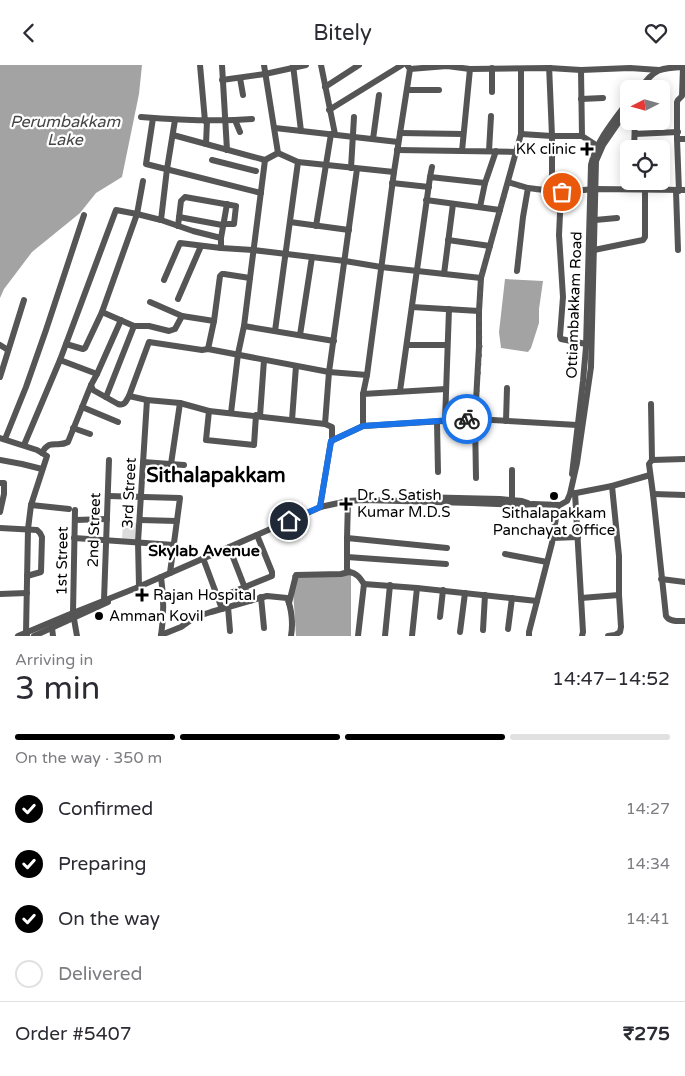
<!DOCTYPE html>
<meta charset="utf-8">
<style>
body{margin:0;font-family:"Varela Round",sans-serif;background:#f7f7f7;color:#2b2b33;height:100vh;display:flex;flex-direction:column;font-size:19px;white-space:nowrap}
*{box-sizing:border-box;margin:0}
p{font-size:16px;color:#7c7c81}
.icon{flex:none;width:28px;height:28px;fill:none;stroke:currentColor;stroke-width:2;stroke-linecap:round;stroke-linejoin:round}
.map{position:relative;height:571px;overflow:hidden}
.side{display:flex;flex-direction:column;background:#fff;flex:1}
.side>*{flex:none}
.needle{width:32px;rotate:264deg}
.tools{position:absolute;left:620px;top:15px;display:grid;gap:10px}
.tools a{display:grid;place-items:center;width:50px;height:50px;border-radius:8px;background:#fff;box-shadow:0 2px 12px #0003;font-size:25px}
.pin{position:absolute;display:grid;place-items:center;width:42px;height:42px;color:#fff;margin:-21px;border:2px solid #fff;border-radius:50%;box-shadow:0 1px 5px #0007}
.courier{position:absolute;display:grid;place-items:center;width:50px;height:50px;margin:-25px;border:4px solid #1a73e8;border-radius:50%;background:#fff;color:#222;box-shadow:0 1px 6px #0007}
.overview em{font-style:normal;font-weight:600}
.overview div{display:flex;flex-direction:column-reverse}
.overview{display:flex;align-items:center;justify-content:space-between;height:85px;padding:0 15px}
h1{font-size:32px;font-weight:600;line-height:38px}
.bar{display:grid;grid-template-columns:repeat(4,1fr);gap:8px 5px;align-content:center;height:60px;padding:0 15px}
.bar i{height:6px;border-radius:4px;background:#e1e1e2}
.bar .active{background:#000}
.bar p{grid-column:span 4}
.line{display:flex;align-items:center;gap:12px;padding:0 15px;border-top:1px solid #e1e1e2}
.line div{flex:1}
ol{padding:0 15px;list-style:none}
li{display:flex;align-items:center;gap:15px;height:55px}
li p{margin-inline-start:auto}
li .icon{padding:5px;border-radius:50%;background:#000;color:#fff;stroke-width:4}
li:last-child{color:#7c7c81}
li i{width:28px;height:28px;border:2px solid #e1e1e2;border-radius:50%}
header{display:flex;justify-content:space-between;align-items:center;height:65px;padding:0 15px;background:#fff;font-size:22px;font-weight:600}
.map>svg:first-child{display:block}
.green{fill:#dcdcdc}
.water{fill:#a3a3a3}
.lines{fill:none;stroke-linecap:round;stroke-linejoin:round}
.minor{stroke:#555;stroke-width:6}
.done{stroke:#595959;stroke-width:5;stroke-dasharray:0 9}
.route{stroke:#1a73e8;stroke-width:6}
.poi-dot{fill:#000;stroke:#fff;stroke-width:2}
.labels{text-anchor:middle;stroke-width:4.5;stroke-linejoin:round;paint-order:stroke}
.poi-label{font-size:15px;fill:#000;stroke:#fff;text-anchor:start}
.street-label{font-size:15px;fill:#000;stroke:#fff}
.water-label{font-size:16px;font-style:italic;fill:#444;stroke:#fff}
.neighbourhood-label{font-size:16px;font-weight:bold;fill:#000;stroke:#fff}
.district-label{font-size:20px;font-weight:bold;fill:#000;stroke:#fff}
</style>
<header><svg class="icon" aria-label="back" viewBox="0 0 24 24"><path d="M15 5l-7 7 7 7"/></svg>Bitely<svg class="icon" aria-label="heart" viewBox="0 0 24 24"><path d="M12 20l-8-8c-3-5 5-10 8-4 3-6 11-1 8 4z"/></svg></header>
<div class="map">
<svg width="685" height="571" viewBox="0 0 685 571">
<rect width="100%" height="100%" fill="#fff"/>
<path class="green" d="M123,457L138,458L137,477L122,475Z"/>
<g class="water">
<path d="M0,0H142L139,29L122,112L96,128L80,148L32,187L4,224L0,233Z"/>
<path d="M505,214L543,216L539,244V258L531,283L528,287L501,283L499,267Z"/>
<path d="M351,509V571H296L292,510Z"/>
</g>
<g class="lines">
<g class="minor">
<path d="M200,0L205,56"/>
<path d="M222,0L227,85"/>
<path d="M264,0L278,88"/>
<path d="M293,0L301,66"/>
<path d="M321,0L335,69"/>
<path d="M549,0L552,71V126"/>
<path d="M410,4L447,1L470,4L549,3L581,5L630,3L659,5"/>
<path d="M470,4L462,86L517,87"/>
<path d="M581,5L582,71"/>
<path d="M240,13L243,30"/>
<path d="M222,15L265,9L306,0"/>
<path d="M325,22L359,0"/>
<path d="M640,24C655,3 660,3 685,2"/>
<path d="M407,25H439"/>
<path d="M492,27V3"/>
<path d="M581,34L603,33"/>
<path d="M329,45L402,0"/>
<path d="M141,52C178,55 215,57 252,54"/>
<path d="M153,53L146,99L261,128"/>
<path d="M235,55L240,67"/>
<path d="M275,63L398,77"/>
<path d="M400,68L463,69"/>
<path d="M521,69L552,71H582L599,82"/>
<path d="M635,69L678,67"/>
<path d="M173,70L265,95L278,88"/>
<path d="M373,74L379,30"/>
<path d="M677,74H685"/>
<path d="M206,79L207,56"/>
<path d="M634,84L635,56"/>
<path d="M397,85L462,86"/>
<path d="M489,86L491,51"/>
<path d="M278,88L298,97L394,107"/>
<path d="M212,95L256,106"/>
<path d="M351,103L354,52"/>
<path d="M430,112L432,102"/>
<path d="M508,117L528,123L561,127L595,124L685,125"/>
<path d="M392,118L429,122"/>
<path d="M632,124V116"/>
<path d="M676,126L678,185"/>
<path d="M679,126L677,74V37L678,35L682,31L683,2"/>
<path d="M561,127L559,170L563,232L560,271L561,274L586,279"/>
<path d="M426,135L500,145"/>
<path d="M480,142L485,118"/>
<path d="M179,152L222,160"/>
<path d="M161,155L167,104L175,55"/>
<path d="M595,155L617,153"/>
<path d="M290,157L349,165"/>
<path d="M178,161L181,136L185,132L236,141L234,159H223"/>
<path d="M316,161L331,69"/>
<path d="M221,173L227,139"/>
<path d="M448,175L490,181"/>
<path d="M594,185L643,175L645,172V125"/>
<path d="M517,206L523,152L528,123"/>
<path d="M444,209L453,139"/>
<path d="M164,215L180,178L221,183"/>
<path d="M178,234L201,181"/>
<path d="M150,237L182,251"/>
<path d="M412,242L479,246"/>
<path d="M102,247L134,261H149L169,266L175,264L182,251L214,256"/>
<path d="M244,261L334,276"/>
<path d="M275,266L298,97"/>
<path d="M300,270L312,192"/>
<path d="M66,279L83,284L85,283L102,247L137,149L143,116"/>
<path d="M0,280L8,285"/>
<path d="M407,280H447"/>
<path d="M208,284L214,256L220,211L222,209H224L250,213"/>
<path d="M60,295L97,309L121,255"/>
<path d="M97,309L91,320L93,325L118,339C125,341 126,336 129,331"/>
<path d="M0,312L24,235"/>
<path d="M400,326L430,112L485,118L496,86"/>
<path d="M363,329L446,324"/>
<path d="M106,332L134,261"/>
<path d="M651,339L652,395"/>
<path d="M82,342L118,357"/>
<path d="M209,346L206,375L254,380L256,350"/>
<path d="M231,348L238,289L244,261L250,213L265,95"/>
<path d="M260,351L264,295"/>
<path d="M292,355L296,301"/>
<path d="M445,356L449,244"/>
<path d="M506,356L507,323"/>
<path d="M437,357L438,407"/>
<path d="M325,359L329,307L357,104"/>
<path d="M363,361L475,354L577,360"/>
<path d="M73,363L90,369"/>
<path d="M0,373L37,385L47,391L31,440L28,464L26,568L27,570"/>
<path d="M5,374L26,322L46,265L84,150"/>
<path d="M332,376V362L325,359L209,346L180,338L147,335L129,331L149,277L202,285L208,284L329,307L367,310"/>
<path d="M24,380L60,295L116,145L137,149L161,155L193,166L221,173V183L253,185L345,196L381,202L481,213"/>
<path d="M42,388C50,373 57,383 68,377L91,320"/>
<path d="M685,394L652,395L649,399L653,429L666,551C669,557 678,556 685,556"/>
<path d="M0,395L22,399L42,404"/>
<path d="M143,397L184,400"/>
<path d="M171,399L180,338"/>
<path d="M572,409L583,316L586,282L591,100C596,78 610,60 623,43L628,39"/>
<path d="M476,413L475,354L479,282V246L481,213L521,69V4"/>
<path d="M0,418H4V429L0,447"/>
<path d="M575,428L583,567L582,571"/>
<path d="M571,429L612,421L650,410"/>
<path d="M653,429L685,430"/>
<path d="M108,431L180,433L170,508"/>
<path d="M416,432L500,434L522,436L528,438"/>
<path d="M512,436V405"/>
<path d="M31,440L69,444"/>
<path d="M320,442L348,436L364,435L472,438L522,440L533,439L560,440L567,436L570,429L577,398L591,302L596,96L603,80L627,45V41"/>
<path d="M320,442L331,376L363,361V329L367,310L394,107L410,4L407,0"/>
<path d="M75,455L107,454"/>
<path d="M140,455L177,456"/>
<path d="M0,463L37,465L40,468L42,472L41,507L27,511"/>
<path d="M74,473L174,480"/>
<path d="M347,473L348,436"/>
<path d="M552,473L578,472"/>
<path d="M229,482L250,536"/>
<path d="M505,489L547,497"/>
<path d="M347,492L446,499"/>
<path d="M203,493L222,544"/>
<path d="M661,514L685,517"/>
<path d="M364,519C360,513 357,508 349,507L347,504V473L447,483"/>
<path d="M139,521L138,477L147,335"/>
<path d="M0,529L27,528"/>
<path d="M261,532L264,563"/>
<path d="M218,533L272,511V507L257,470"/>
<path d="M581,533L619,530"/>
<path d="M104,535L109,395"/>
<path d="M289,538L296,510L341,509L349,507"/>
<path d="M228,542L230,566"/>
<path d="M73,547L75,445"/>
<path d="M440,552L443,525"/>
<path d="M74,554L77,571"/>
<path d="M52,563L53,571"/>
<path d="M508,564L512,533"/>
<path d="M483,565L485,530"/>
<path d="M460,567L465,528"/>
<path d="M161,570L181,562L195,552L211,547L267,531L287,533C292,544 293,560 291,571"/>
<path d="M18,571L68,550L136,523L323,441"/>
<path d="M34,571L108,537"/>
<path d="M161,571C164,551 164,532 161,512"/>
<path d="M358,571L364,519L417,523L537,536"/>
<path d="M385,571L390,520"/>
<path d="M412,571L417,523"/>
<path d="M529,571V567L552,478L558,440"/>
<path d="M608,571L615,570L620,567L621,562L619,530V491L612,421"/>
</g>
</g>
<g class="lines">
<path class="done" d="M467,354H475L480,282L479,246L481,213L508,117L528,124L562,127"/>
<path class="route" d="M289,456L320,442L331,376L363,361L467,354"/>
</g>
<g class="poi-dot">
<path d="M584.5 76.5h5v5h5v5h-5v5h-5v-5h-5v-5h5z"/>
<circle cx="554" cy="431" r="5"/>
<path d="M343.5 431.5h5v5h5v5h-5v5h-5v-5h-5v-5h5z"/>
<path d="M139.5 522.5h5v5h5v5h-5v5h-5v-5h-5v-5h5z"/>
<circle cx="99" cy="551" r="5"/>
</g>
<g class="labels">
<g class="poi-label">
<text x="576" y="89" text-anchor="end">KK clinic</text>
<text x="357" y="435">Dr. S. Satish<tspan x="357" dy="17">Kumar M.D.S</tspan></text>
<text x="554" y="453" text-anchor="middle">Sithalapakkam<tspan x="554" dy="17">Panchayat Office</tspan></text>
<text x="153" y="535">Rajan Hospital</text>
<text x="109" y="556">Amman Kovil</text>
</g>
<g class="street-label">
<text transform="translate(574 240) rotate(-88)" y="5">Ottiambakkam Road</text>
<text transform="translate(129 428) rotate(-87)" y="5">3rd Street</text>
<text transform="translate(94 465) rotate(-88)" y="5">2nd Street</text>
<text transform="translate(62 496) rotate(-89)" y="5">1st Street</text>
</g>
<g class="water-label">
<text x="65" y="62">Perumbakkam<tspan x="65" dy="18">Lake</tspan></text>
</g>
<g class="neighbourhood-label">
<text x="204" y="491">Skylab Avenue</text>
</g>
<g class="district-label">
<text x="216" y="417">Sithalapakkam</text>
</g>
</g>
</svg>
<div class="tools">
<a><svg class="needle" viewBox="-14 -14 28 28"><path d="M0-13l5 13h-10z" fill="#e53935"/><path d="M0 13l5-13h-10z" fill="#7c7c81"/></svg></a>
<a><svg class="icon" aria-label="locate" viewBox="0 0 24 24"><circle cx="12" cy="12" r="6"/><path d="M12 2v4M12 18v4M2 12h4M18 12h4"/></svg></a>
</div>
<div class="pin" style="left:562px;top:127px;background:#ea580c"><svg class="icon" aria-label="bag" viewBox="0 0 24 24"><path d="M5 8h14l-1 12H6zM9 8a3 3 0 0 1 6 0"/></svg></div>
<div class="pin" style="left:289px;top:456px;background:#1f2937"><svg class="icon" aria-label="home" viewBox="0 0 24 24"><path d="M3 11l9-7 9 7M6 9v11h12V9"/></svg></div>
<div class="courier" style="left:467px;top:354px"><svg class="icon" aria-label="bike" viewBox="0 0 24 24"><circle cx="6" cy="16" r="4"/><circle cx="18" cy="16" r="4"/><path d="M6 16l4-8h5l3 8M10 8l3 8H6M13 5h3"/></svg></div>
</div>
<section class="side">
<div class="overview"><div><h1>3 min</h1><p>Arriving in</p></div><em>14:47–14:52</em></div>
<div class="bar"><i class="active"></i><i class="active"></i><i class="active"></i><i></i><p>On the way · 350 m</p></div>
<ol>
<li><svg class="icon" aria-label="check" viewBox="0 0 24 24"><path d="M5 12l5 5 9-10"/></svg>Confirmed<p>14:27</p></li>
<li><svg class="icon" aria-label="check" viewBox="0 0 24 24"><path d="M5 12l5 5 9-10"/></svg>Preparing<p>14:34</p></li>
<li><svg class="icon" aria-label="check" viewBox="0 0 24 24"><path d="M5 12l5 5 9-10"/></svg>On the way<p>14:41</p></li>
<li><i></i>Delivered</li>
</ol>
<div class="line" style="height:65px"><div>Order #5407</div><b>₹275</b></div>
</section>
